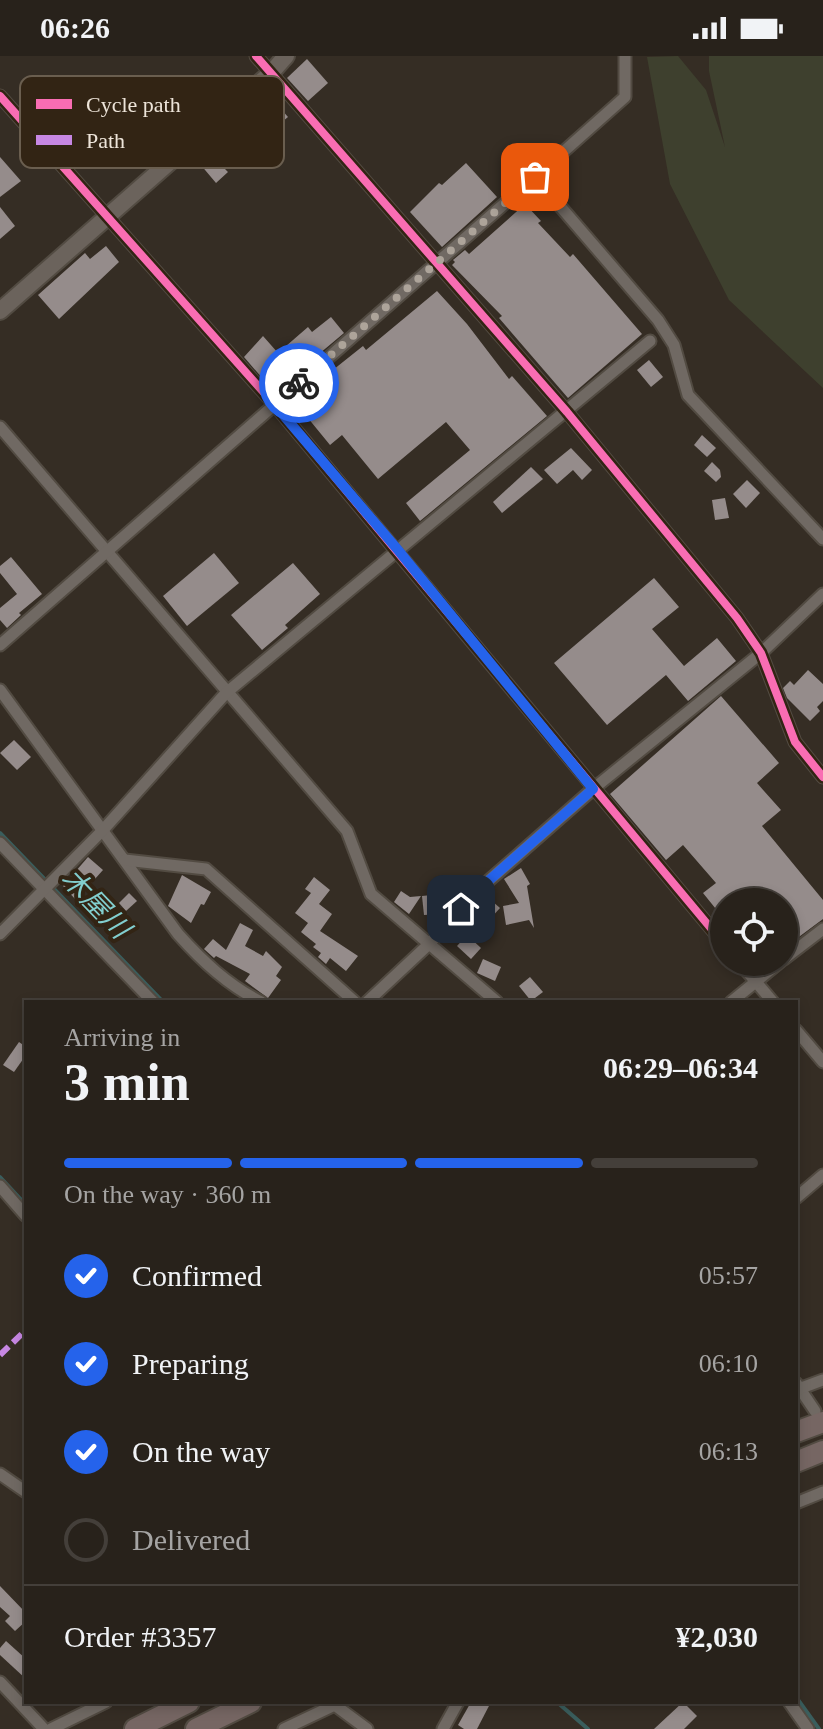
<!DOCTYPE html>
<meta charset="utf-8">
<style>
body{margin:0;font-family:"Times New Roman","Noto Sans JP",serif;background:#342f28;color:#f1f3f6;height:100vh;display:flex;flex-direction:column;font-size:30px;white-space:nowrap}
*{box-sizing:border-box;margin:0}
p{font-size:26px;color:#a5a4a3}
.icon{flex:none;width:44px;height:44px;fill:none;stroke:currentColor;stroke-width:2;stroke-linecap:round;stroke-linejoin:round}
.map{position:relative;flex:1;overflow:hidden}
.sheet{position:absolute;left:24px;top:944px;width:774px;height:704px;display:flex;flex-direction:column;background:#28221b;border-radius:0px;box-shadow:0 4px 12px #0003,0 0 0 2px #443f3a}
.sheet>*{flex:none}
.tools{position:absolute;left:710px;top:832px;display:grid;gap:16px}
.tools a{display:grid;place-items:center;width:88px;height:88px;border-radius:50%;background:#28221b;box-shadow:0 4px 12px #0003,0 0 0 2px #443f3a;font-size:40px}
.pin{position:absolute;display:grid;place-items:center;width:68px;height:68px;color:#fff;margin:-34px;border-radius:16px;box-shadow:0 4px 12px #0006}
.courier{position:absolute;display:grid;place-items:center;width:80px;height:80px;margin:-40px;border:6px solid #2563eb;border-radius:50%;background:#fff;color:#222;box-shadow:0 2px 10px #0007}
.head em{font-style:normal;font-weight:800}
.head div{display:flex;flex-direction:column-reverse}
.head{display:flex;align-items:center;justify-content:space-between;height:136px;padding:0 40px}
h1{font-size:52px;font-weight:800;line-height:60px}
.bar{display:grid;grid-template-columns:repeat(4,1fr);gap:12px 8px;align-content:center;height:96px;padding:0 40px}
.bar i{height:10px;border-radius:6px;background:#443f3a}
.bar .current{background:#2563eb}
.bar p{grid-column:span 4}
.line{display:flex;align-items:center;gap:20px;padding:0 40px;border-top:2px solid #443f3a}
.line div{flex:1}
ol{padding:0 40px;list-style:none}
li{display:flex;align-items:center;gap:24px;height:88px}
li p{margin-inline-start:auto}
li .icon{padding:8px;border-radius:50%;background:#2563eb;color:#fff;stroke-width:4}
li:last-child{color:#a5a4a3}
li i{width:44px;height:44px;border:4px solid #443f3a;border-radius:50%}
.status{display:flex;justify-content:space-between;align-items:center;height:56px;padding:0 40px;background:#28221b;direction:ltr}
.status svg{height:22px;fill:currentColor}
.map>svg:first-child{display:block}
.green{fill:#3e402e}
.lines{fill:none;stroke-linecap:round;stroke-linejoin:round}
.stream{stroke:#3a5e5d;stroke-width:4}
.building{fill:#958c8b}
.street-casing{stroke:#524b42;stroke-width:15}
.secondary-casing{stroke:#524b42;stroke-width:20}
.highway-casing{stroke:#524b42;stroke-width:24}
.street{stroke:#706963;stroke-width:11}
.secondary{stroke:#6b635c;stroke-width:16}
.highway{stroke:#766663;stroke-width:20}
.quiet{stroke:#c787e3;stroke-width:6;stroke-dasharray:12 6;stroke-linecap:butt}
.cycleway-casing{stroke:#322414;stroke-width:13}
.cycleway{stroke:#f96db3;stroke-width:8}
.done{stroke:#ada49a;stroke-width:8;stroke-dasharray:0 14.4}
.route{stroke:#2563eb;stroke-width:10}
.labels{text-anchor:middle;stroke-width:8;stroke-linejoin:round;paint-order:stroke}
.water-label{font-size:28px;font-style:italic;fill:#82cece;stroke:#322414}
.key{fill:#322414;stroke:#6a5e4f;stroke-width:2}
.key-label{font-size:22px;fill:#ede4d9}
</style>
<div class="status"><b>06:26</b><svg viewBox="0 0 49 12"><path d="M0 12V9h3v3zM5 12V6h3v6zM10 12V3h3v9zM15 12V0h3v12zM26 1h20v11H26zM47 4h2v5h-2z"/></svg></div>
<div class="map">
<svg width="823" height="1673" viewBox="0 0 823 1673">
<rect width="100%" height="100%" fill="#352d24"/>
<path class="green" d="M678,0L706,34L725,91L709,15V0H823V332L729,244L670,128L647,1Z"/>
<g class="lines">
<g class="stream">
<path d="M0,777L163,946"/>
<path d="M0,1121L26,1149"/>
<path d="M796,1641L819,1673"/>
<path d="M557,1646L588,1673"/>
</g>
</g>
<g class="building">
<path d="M307,3L328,27L308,45L287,22Z"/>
<path d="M267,37L288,61L225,113L228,116L216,127L200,108L215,94L213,92L221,85L223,87L257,62L249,52Z"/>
<path d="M0,101L21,125L0,141Z"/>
<path d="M466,107L497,141L442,191L410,156L439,127L442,129Z"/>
<path d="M525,148L541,165L538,167L570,201L573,198L642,278L568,342L499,262L502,260L452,209L455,206L453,204L465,194L469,198Z"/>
<path d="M0,151L15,170L0,183Z"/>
<path d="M106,190L119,206L59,263L38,239L85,197L90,203Z"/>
<path d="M437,235L467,268L509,323L512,320L547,360L420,465L406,447L470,394L446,366L378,423L342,379L330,389L294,345L363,290L366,294Z"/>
<path d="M331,261L344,277L313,303L309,299L282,320L287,327L275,337L244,301L263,280L278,297L308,271L312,276Z"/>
<path d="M649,304L663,321L651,331L637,314Z"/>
<path d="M702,379L716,392L707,401L694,389Z"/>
<path d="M571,392L592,414L582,424L573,414L557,428L544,414Z"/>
<path d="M712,406L720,414L721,421L716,426L704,415Z"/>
<path d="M531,411L543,423L502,457L493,446Z"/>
<path d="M747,424L760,437L746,452L733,438Z"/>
<path d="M725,442L729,462L715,464L712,444Z"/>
<path d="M214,497L239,527L187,570L163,540Z"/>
<path d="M11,501L42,538L19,557L21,559L7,572L0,564V552L17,538L0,517V510Z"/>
<path d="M293,507L320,538L285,569L288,572L262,594L231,559Z"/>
<path d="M654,522L679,551L652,573L684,610L717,582L736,605L688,645L666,619L607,669L554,607Z"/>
<path d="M808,614L823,628V645L817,651L820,655L810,665L787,642L783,632L790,625L794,629Z"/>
<path d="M721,640L779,707L757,727L781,754L762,770L823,844V863L784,892V846H724V863L703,837L716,827L683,789L666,804L610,738Z"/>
<path d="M14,684L31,701L17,714L0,697Z"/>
<path d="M88,801L103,814L76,844L63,830Z"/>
<path d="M521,812L530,828L527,830L534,872L529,864L506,869L503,850L519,847L504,823Z"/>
<path d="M182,819L211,836L204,849L201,848L191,867L168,850Z"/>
<path d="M314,821L330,834L319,848L332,858L320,875L358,900L346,915L330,902L326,908L318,901L321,897L313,891L316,888L301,876L308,867L295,857L311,837L305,833Z"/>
<path d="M401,835L410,841L421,840L409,858L394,846Z"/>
<path d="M129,837L137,845L126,855L119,847Z"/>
<path d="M441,838L442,858L424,859L422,840Z"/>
<path d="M485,839L500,852L490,863L475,851Z"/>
<path d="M240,867L253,874L245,890L263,900L266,895L282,911L276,920L281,924L268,942L245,925L250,918L216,900L214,902L204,893L213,883L226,894Z"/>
<path d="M467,879L481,892L471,903L457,890Z"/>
<path d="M483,903L501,911L495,925L477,917Z"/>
<path d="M530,921L543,936L531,945L519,930Z"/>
<path d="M19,986L26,991V999L14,1016L3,1009Z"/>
<path d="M0,1530L26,1557V1565L15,1575L5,1565L10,1560L0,1551Z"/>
<path d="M6,1585L26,1603V1623L0,1599V1592Z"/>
<path d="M471,1646H491L477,1673H464L458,1669Z"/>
<path d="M683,1646L697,1660L684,1673H654Z"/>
</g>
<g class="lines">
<defs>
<g id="street">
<path d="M256,0L567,356L737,562L761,597L795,686L823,721"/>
<path d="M625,0V41L535,121L658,264L674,289L688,339L823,483"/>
<path d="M0,40L274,348L724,888"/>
<path d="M0,371L347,775L371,838L497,946"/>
<path d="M0,589L535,121"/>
<path d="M0,634L178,878C203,906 228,929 261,946"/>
<path d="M0,787L153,946"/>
<path d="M125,804L206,813L355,946"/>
<path d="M0,878L103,774L226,637L650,285"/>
<path d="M784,903L823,873"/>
<path d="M739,906L773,946"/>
<path d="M367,946L428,889L478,834L593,733L761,597L823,538"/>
<path d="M731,946L780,906"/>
<path d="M796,974L823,1006"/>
<path d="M0,1130L26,1160"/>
<path d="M796,1142L823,1119"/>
<path d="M796,1327L815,1355"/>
<path d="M796,1334L823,1324"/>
<path d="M0,1418L26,1436"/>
<path d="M796,1447L823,1436"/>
<path d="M0,1626L44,1673"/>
<path d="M789,1646L808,1673"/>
<path d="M332,1647L367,1673"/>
<path d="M51,1673L106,1646"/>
<path d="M284,1673L341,1646"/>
<path d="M443,1673L458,1646"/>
</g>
<path id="secondary" d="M0,255L271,17L286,0"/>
<g id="highway">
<path d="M796,1376L823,1366"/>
<path d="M796,1406L823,1395"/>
<path d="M135,1673L189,1646"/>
<path d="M196,1673L251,1646"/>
</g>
</defs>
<use href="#street" class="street-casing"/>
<use href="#secondary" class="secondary-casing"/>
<use href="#highway" class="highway-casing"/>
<use href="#street" class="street"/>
<use href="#secondary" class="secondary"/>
<use href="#highway" class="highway"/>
<path class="quiet" d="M0,1299L26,1274"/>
<defs>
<g id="cycleway">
<path d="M256,0L567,356L737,562L761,597L795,686L823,721"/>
<path d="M0,40L274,348L724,888"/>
</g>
</defs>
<use href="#cycleway" class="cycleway-casing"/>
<use href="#cycleway" class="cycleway"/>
</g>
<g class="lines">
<path class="done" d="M299,327L535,121"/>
<path class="route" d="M299,327L274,348L398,494L593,733L478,834L461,853"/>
</g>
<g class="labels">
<g class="water-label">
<text transform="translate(96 847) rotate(46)" y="10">木屋川</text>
</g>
</g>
<rect x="20" y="20" width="264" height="92" rx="12" class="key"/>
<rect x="36" y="43" width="36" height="10" fill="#f96db3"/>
<rect x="36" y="79" width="36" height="10" fill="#c787e3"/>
<g class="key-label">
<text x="86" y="56">Cycle path</text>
<text x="86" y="92">Path</text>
</g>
</svg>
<div class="tools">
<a><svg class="icon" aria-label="locate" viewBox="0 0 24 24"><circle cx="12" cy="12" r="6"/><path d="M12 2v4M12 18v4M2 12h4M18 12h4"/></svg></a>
</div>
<div class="pin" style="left:535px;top:121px;background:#ea580c"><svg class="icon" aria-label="bag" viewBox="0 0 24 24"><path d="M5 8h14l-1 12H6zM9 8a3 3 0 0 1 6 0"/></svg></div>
<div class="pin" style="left:461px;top:853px;background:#1f2937"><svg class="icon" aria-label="home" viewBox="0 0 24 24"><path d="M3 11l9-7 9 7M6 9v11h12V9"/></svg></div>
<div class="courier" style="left:299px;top:327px"><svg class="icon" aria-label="bike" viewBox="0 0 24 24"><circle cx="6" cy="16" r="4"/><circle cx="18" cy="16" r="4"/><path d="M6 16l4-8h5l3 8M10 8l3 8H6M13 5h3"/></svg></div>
<section class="sheet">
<div class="head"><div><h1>3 min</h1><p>Arriving in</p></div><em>06:29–06:34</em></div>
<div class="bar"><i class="current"></i><i class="current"></i><i class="current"></i><i></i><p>On the way · 360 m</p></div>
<ol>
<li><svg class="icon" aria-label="check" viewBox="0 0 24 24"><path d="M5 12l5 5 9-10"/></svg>Confirmed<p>05:57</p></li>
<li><svg class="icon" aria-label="check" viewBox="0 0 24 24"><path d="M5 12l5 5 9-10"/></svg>Preparing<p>06:10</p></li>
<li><svg class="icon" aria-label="check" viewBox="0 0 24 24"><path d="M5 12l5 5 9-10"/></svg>On the way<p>06:13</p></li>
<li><i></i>Delivered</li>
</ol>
<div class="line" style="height:104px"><div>Order #3357</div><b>¥2,030</b></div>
</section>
</div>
